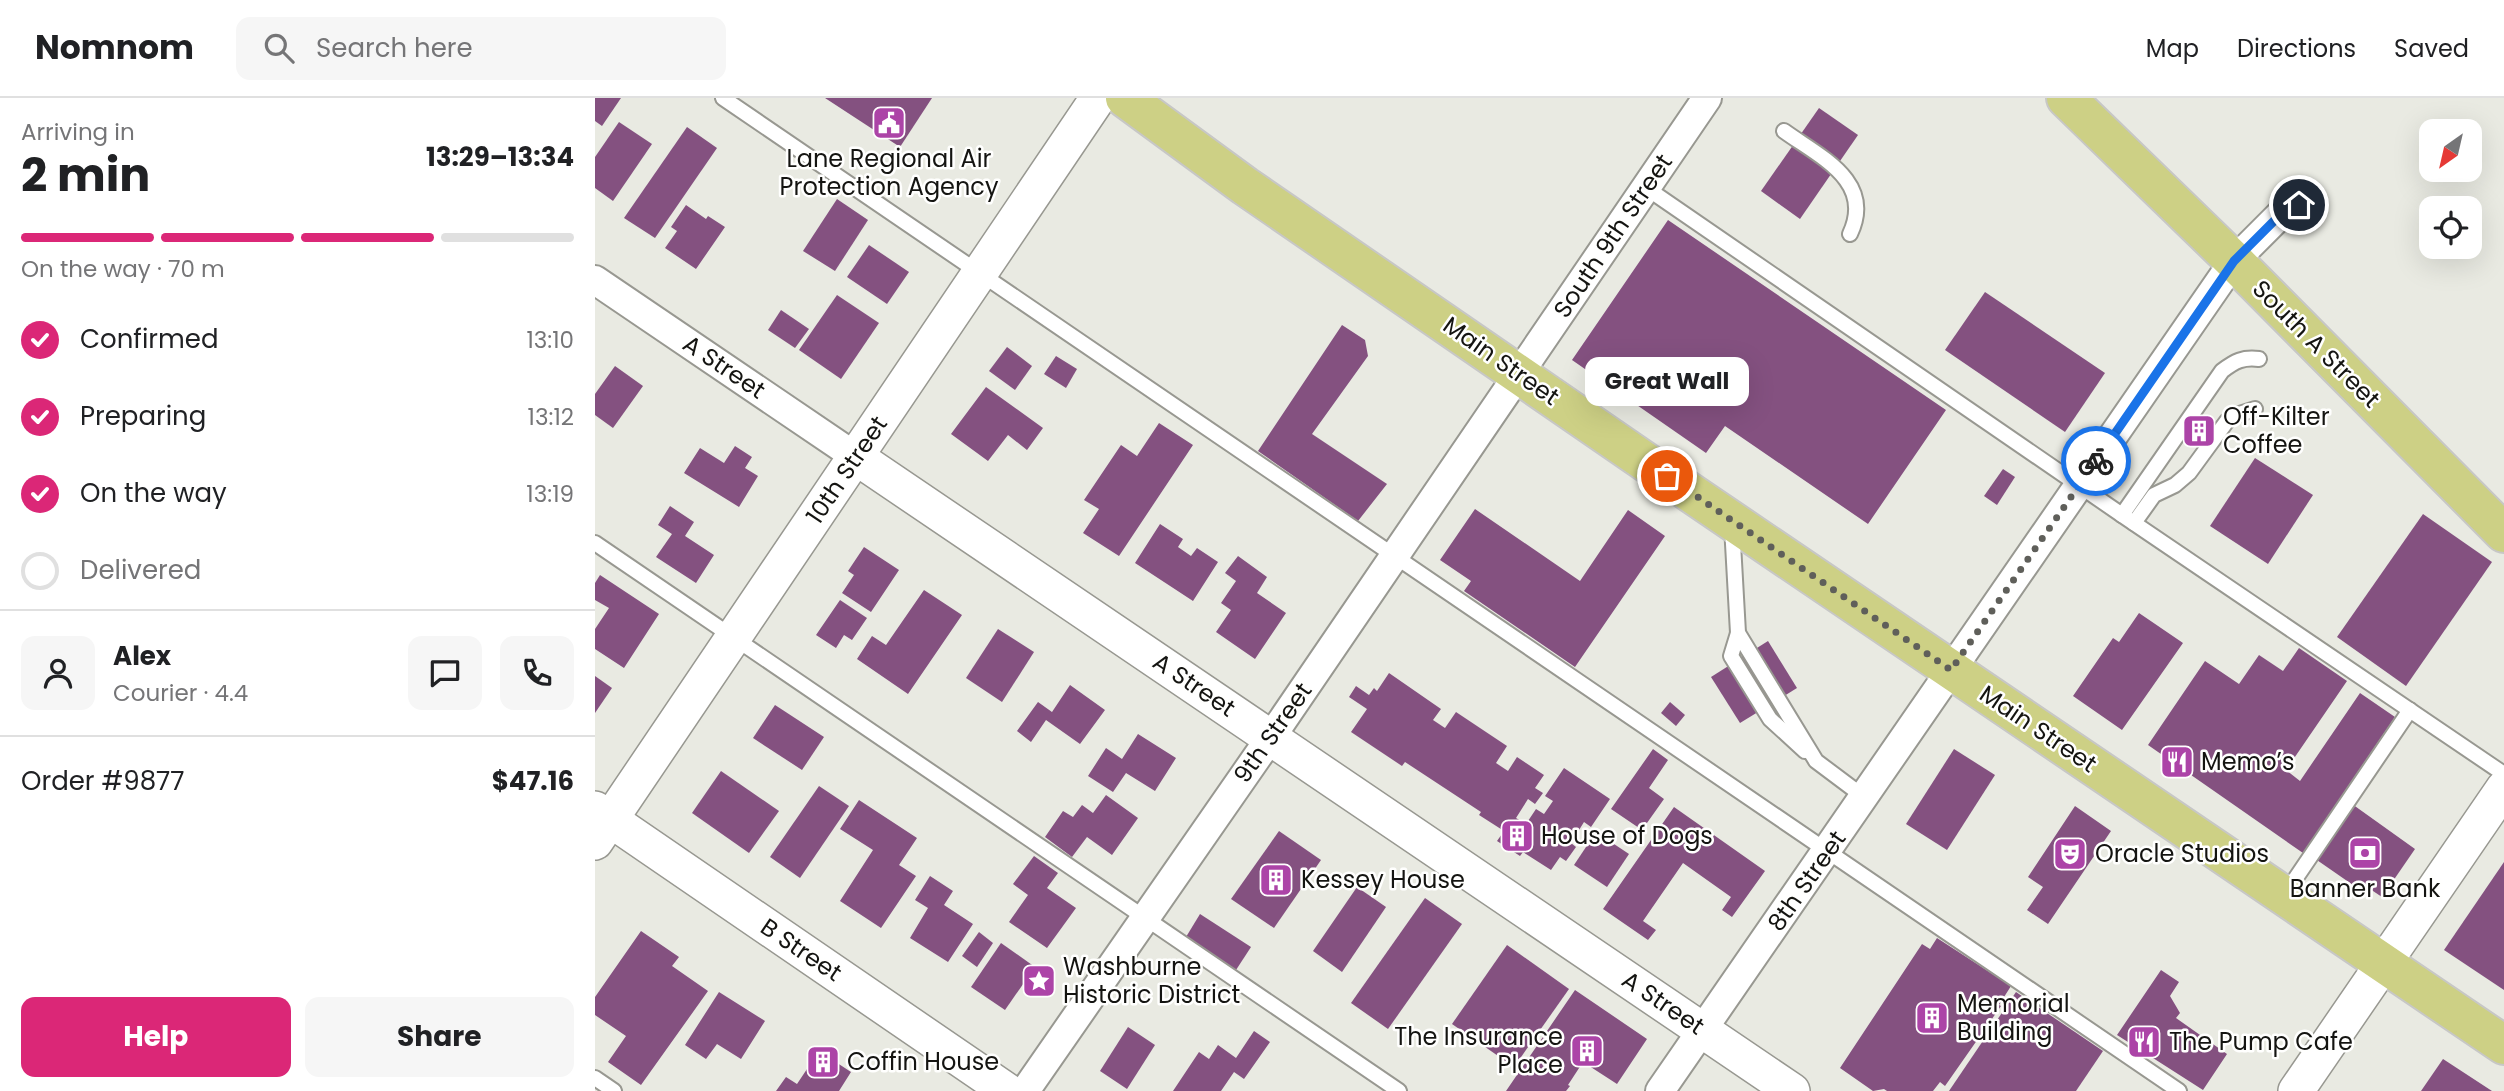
<!DOCTYPE html>
<meta charset="utf-8">
<style>
body{margin:0;font-family:Poppins,sans-serif;background:#f6f6f6;color:#202124;height:100vh;display:flex;flex-direction:column;font-size:26px;white-space:nowrap}
*{box-sizing:border-box;margin:0}
p{font-size:23px;color:#757577}
.icon{flex:none;width:38px;height:38px;fill:none;stroke:currentColor;stroke-width:2;stroke-linecap:round;stroke-linejoin:round}
.map{position:relative;flex:1;overflow:hidden}
.drawer{display:flex;flex-direction:column;background:#fff;width:595px}
.drawer>*{flex:none}
.needle{width:46px;rotate:214deg}
.fabs{position:absolute;left:1824px;top:21px;display:grid;gap:14px}
.fabs a{display:grid;place-items:center;width:63px;height:63px;border-radius:14px;background:#fff;box-shadow:0 7px 28px #0002;font-size:35px}
.pin{position:absolute;display:grid;place-items:center;width:60px;height:60px;color:#fff;margin:-30px;border:4px solid #fff;border-radius:50%;box-shadow:0 2px 7px #0007}
.courier{position:absolute;display:grid;place-items:center;width:70px;height:70px;margin:-35px;border:5px solid #1a73e8;border-radius:50%;background:#fff;color:#222;box-shadow:0 2px 9px #0007}
.bubble{position:absolute;height:49px;border-radius:14px;background:#fff;box-shadow:0 7px 28px #0002;font-size:23px;font-weight:700;line-height:49px;text-align:center}
.headline em{font-style:normal;font-weight:700}
.headline div{display:flex;flex-direction:column-reverse}
.headline{display:flex;align-items:center;justify-content:space-between;height:119px;padding:0 21px}
h1{font-size:46px;font-weight:700;line-height:52px}
.bar{display:grid;grid-template-columns:repeat(4,1fr);gap:10px 7px;align-content:center;height:84px;padding:0 21px}
.bar i{height:9px;border-radius:5px;background:#e0e0e0}
.bar .active{background:#db2777}
.bar p{grid-column:span 4}
.line{display:flex;align-items:center;gap:18px;padding:0 21px;border-top:2px solid #e0e0e0}
.line div{flex:1}
.round{display:grid;place-items:center;flex:none;width:74px;height:74px;border-radius:14px;background:#f6f6f6}
ol{padding:0 21px;list-style:none}
li{display:flex;align-items:center;gap:21px;height:77px}
li p{margin-inline-start:auto}
li .icon{padding:7px;border-radius:50%;background:#db2777;color:#fff;stroke-width:4}
li:last-child{color:#757577}
li i{width:38px;height:38px;border:4px solid #e0e0e0;border-radius:50%}
.button{display:flex;gap:14px;margin-top:auto;padding:14px 21px}
.button a{flex:1;height:80px;border-radius:14px;background:#db2777;color:#fff;font-size:28px;font-weight:700;line-height:80px;text-align:center}
.button a+a{background:#f6f6f6;color:#202124}
header{display:flex;align-items:center;gap:42px;box-sizing:border-box;height:98px;padding:0 35px;background:#fff;border-bottom:2px solid #e0e0e0}
header strong{font-size:33px}
nav{display:flex;gap:38px;margin-inline-start:auto;font-size:24px}
.search{width:490px;height:63px;background:#f6f6f6;display:flex;align-items:center;gap:18px;box-sizing:border-box;padding:0 24px;border-radius:14px;color:#757577;font-size:26px}
main{display:flex;flex:1;min-height:0}
.map>svg:first-child{display:block}
.building{fill:#845180}
.lines{fill:none;stroke-linecap:round;stroke-linejoin:round}
.service-casing{stroke:#989891;stroke-width:18}
.minor-casing{stroke:#989891;stroke-width:32}
.tertiary-casing{stroke:#989891;stroke-width:38}
.primary-casing{stroke:#c7c7c6;stroke-width:42}
.service{stroke:#fff;stroke-width:14}
.minor{stroke:#fff;stroke-width:28}
.tertiary{stroke:#fff;stroke-width:35}
.primary{stroke:#cdd085;stroke-width:38}
.done{stroke:#5f5f5a;stroke-width:7;stroke-dasharray:0 12.6}
.route{stroke:#1a73e8;stroke-width:9}
.labels{text-anchor:middle;stroke-width:5;stroke-linejoin:round;paint-order:stroke}
.poi-label{font-size:24px;fill:#141411;stroke:#fffffe;text-anchor:start}
.street-label{font-size:24px;fill:#141411;stroke:#fffffe}
</style>
<header>
<strong>Nomnom</strong>
<div class="search"><svg class="icon" aria-label="search" viewBox="0 0 24 24"><circle cx="10" cy="10" r="6"/><path d="M15 15l6 6"/></svg>Search here</div>
<nav><a>Map</a><a>Directions</a><a>Saved</a></nav>
</header>
<main>
<section class="drawer">
<div class="headline"><div><h1>2 min</h1><p>Arriving in</p></div><em>13:29–13:34</em></div>
<div class="bar"><i class="active"></i><i class="active"></i><i class="active"></i><i></i><p>On the way · 70 m</p></div>
<ol>
<li><svg class="icon" aria-label="check" viewBox="0 0 24 24"><path d="M5 12l5 5 9-10"/></svg>Confirmed<p>13:10</p></li>
<li><svg class="icon" aria-label="check" viewBox="0 0 24 24"><path d="M5 12l5 5 9-10"/></svg>Preparing<p>13:12</p></li>
<li><svg class="icon" aria-label="check" viewBox="0 0 24 24"><path d="M5 12l5 5 9-10"/></svg>On the way<p>13:19</p></li>
<li><i></i>Delivered</li>
</ol>
<div class="line" style="height:126px"><a class="round"><svg class="icon" aria-label="person" viewBox="0 0 24 24"><circle cx="12" cy="8" r="4"/><path d="M4 21q1-7 8-7t8 7"/></svg></a><div><b>Alex</b><p>Courier · 4.4</p></div><a class="round"><svg class="icon" aria-label="chat" viewBox="0 0 24 24"><path d="M4 5h16v11H9l-5 4z"/></svg></a><a class="round"><svg class="icon" aria-label="phone" viewBox="0 0 24 24"><path d="M5 4h4l2 5-3 2q2 4 5 5l2-3 5 2v4C11 20 4 13 5 4z"/></svg></a></div>
<div class="line" style="height:91px"><div>Order #9877</div><b>$47.16</b></div>
<div class="button"><a>Help</a><a>Share</a></div>
</section>
<div class="map">
<svg width="1909" height="993" viewBox="0 0 1909 993">
<rect width="100%" height="100%" fill="#e9eae2"/>
<g class="building">
<path d="M0,0H26L7,28L0,23Z"/>
<path d="M230,0H337L305,49Z"/>
<path d="M1224,10L1263,37L1205,121L1166,93Z"/>
<path d="M24,24L57,46L18,103L0,90V59Z"/>
<path d="M92,29L122,50L60,140L29,120Z"/>
<path d="M242,101L273,122L240,173L208,153Z"/>
<path d="M91,107L111,121L113,118L130,129L101,171L70,150L82,133L76,129Z"/>
<path d="M1073,122L1351,312L1273,426L1130,328L1111,355L977,262Z"/>
<path d="M274,147L314,174L292,206L252,179Z"/>
<path d="M1390,194L1510,275L1470,334L1350,252Z"/>
<path d="M242,197L284,225L246,281L204,252Z"/>
<path d="M186,212L214,231L200,250L173,232Z"/>
<path d="M747,227L770,242L773,258L717,336L792,386L763,423L663,353Z"/>
<path d="M412,249L437,268L420,292L394,273Z"/>
<path d="M461,258L482,271L471,290L449,276Z"/>
<path d="M20,268L48,288L18,330L0,317V296Z"/>
<path d="M391,289L448,330L432,352L413,337L393,363L356,336Z"/>
<path d="M1604,320L1616,329L1604,347L1591,338Z"/>
<path d="M564,325L598,347L524,458L488,435L504,411L489,402L526,347L542,358Z"/>
<path d="M140,348L157,359L150,370L163,378L144,409L89,375L105,350L129,365Z"/>
<path d="M1660,360L1718,397L1673,466L1615,428Z"/>
<path d="M1408,371L1420,379L1402,407L1389,398Z"/>
<path d="M75,408L99,424L90,438L119,457L101,485L61,459L77,436L63,427Z"/>
<path d="M880,411L985,483L1033,412L1070,438L980,569L869,493L876,483L845,462Z"/>
<path d="M1828,416L1897,464L1811,588L1742,539Z"/>
<path d="M565,426L588,441L583,449L596,458L602,450L623,464L598,503L540,465Z"/>
<path d="M269,449L304,472L276,514L247,495L259,477L253,473Z"/>
<path d="M643,458L672,479L662,495L691,515L660,561L621,534L636,512L626,505L641,483L630,475Z"/>
<path d="M5,477L64,516L29,570L0,551V531L14,510L0,502V485Z"/>
<path d="M329,492L367,517L313,596L262,561L277,538L291,547Z"/>
<path d="M245,502L272,520L257,542L249,537L241,550L221,537Z"/>
<path d="M1544,515L1588,545L1527,632L1478,598L1518,540L1524,544Z"/>
<path d="M403,531L439,554L407,604L371,580Z"/>
<path d="M1173,543L1202,590L1145,625L1116,579Z"/>
<path d="M1704,550L1752,583L1691,672L1705,683L1765,595L1800,619L1708,755L1553,647L1610,563L1644,586L1664,557L1688,573Z"/>
<path d="M794,575L846,611L838,622L850,630L861,614L912,648L901,665L913,673L922,659L949,677L940,690L948,695L940,706L933,701L921,720L931,726L941,711L949,716L958,703L950,698L969,670L1015,701L996,729L989,724L976,745L981,749L971,763L965,759L956,772L928,754L925,758L902,743L909,733L884,717L886,714L810,664L807,668L756,634L772,611L754,599L761,588L774,597L779,590L782,593Z"/>
<path d="M0,578L17,590L0,615Z"/>
<path d="M475,587L510,612L485,646L451,622L436,644L422,633L443,604L457,614Z"/>
<path d="M1075,604L1090,617L1081,628L1066,615Z"/>
<path d="M180,607L229,639L207,672L158,640Z"/>
<path d="M543,636L581,660L560,693L531,675L518,694L493,678L511,650L527,661Z"/>
<path d="M1058,651L1073,662L1054,690L1069,701L1047,732L1016,711Z"/>
<path d="M1359,651L1400,677L1352,752L1311,726Z"/>
<path d="M126,673L184,713L154,755L97,715Z"/>
<path d="M224,688L254,708L205,780L175,759Z"/>
<path d="M511,697L543,720L517,757L492,739L477,759L450,739L468,713L478,719L487,707L498,715Z"/>
<path d="M264,702L322,740L304,767L321,778L286,830L245,803L278,752L245,731Z"/>
<path d="M1757,706L1820,751L1787,799L1772,789L1768,794L1719,760Z"/>
<path d="M1480,708L1516,733L1453,826L1432,812L1448,789L1433,779Z"/>
<path d="M1079,709L1170,773L1137,819L1127,812L1136,799L1088,765L1048,823L1061,832L1053,842L1008,811Z"/>
<path d="M684,733L726,762L679,830L636,801Z"/>
<path d="M1001,734L1034,756L1012,789L979,767Z"/>
<path d="M439,758L463,775L452,790L481,810L452,850L414,824L433,797L418,786Z"/>
<path d="M1909,764V892L1849,852Z"/>
<path d="M335,778L358,793L349,807L378,826L353,864L315,840L333,810L320,802Z"/>
<path d="M762,789L791,809L747,874L718,853Z"/>
<path d="M830,800L867,826L793,931L756,905Z"/>
<path d="M605,816L656,849L641,872L591,839Z"/>
<path d="M46,833L84,859L77,868L113,893L46,987L13,964L31,938L0,917V899Z"/>
<path d="M384,834L398,845L382,869L367,858Z"/>
<path d="M1342,840L1416,888L1404,907L1406,908L1350,988L1345,984L1338,993H1292L1289,991L1278,993L1245,970L1327,846L1335,851Z"/>
<path d="M406,845L440,869L410,912L376,889Z"/>
<path d="M912,847L974,891L919,969L857,926Z"/>
<path d="M1566,872L1584,884L1575,898L1585,915L1581,920L1632,956L1608,992L1522,937Z"/>
<path d="M980,892L1052,941L1022,986L988,964L973,987L975,988L971,993H911Z"/>
<path d="M124,894L170,923L146,961L122,946L111,961L90,947Z"/>
<path d="M1421,894L1508,953L1481,993H1354Z"/>
<path d="M533,929L560,947L532,991L505,973Z"/>
<path d="M659,933L675,944L649,981L639,974L626,993H578L604,954L614,961L623,947L641,960Z"/>
<path d="M224,953L256,974L244,993H181L191,979L202,986Z"/>
<path d="M1848,961L1897,993H1826Z"/>
</g>
<g class="lines">
<defs>
<g id="service">
<path d="M128,0L1584,993"/>
<path d="M1189,33C1225,59 1280,83 1255,136"/>
<path d="M1050,89L1527,417L1909,676"/>
<path d="M1527,417L1627,273C1640,263 1648,259 1664,261"/>
<path d="M1539,425L1559,397L1580,387L1594,375L1632,323L1641,317L1660,311"/>
<path d="M1137,428L1143,535L1221,663L1269,699"/>
<path d="M0,445L804,993"/>
<path d="M1143,535L1136,558L1175,621L1210,653"/>
<path d="M1690,796L1815,612"/>
<path d="M0,980L19,993"/>
</g>
<g id="minor">
<path d="M0,182L261,359"/>
<path d="M430,993L676,639L1112,0"/>
<path d="M1065,993L1639,163L1692,110L1715,107"/>
</g>
<g id="tertiary">
<path d="M261,359L1197,993"/>
<path d="M0,711L412,993"/>
<path d="M0,744L503,0"/>
<path d="M1701,993L1909,690"/>
</g>
<g id="primary">
<path d="M530,0L650,88L1087,389L1909,947"/>
<path d="M1471,0L1639,163L1909,435"/>
</g>
</defs>
<use href="#service" class="service-casing"/>
<use href="#minor" class="minor-casing"/>
<use href="#tertiary" class="tertiary-casing"/>
<use href="#primary" class="primary-casing"/>
<use href="#service" class="service"/>
<use href="#minor" class="minor"/>
<use href="#tertiary" class="tertiary"/>
<use href="#primary" class="primary"/>
</g>
<g class="lines">
<path class="done" d="M1072,378L1356,572L1501,363"/>
<path class="route" d="M1501,363L1639,163L1692,110L1704,107"/>
</g>
<defs>
<symbol id="civic-square" viewBox="-11 -11 22 22"><rect x="-9" y="-9" width="18" height="18" rx="4" fill="#ac44a7" stroke="#fffffe"/><path d="M-.6-6.5H3V-4.5H.6V-3L4-1V1h2V6H-6V1h2V-1L-.6-3ZM-1.2 2.5V6h2.4V2.5Z" fill="#fff"/></symbol>
<symbol id="building-square" viewBox="-11 -11 22 22"><rect x="-9" y="-9" width="18" height="18" rx="4" fill="#ac44a7" stroke="#fffffe"/><path d="M-4-6H4V6H1V3H-1V6H-4ZM-2.5-4.3h1.7v1.8h-1.7ZM.8-4.3h1.7v1.8H.8ZM-2.5-1h1.7V.8h-1.7ZM.8-1h1.7V.8H.8Z" fill="#fff"/></symbol>
<symbol id="restaurant-square" viewBox="-11 -11 22 22"><rect x="-9" y="-9" width="18" height="18" rx="4" fill="#ac44a7" stroke="#fffffe"/><path d="M-5-6h1v4h1v-4h1v4h1v-4h1v5L-1.5 .5V6h-2V.5L-5-1ZM5-6V6H3V1.5H1.5Q1.5-4 5-6Z" fill="#fff"/></symbol>
<symbol id="bank-square" viewBox="-11 -11 22 22"><rect x="-9" y="-9" width="18" height="18" rx="4" fill="#ac44a7" stroke="#fffffe"/><path d="M-6-4H6V4H-6ZM0-2.3a2.3 2.3 0 1 0 0 4.6a2.3 2.3 0 1 0 0-4.6Z" fill="#fff"/></symbol>
<symbol id="theatre-square" viewBox="-11 -11 22 22"><rect x="-9" y="-9" width="18" height="18" rx="4" fill="#ac44a7" stroke="#fffffe"/><path d="M-5-5.5Q0-4 5-5.5V0Q5 5 0 6Q-5 5-5 0ZM-3.3-2.5H-1v1.5H-3.3ZM1-2.5H3.3v1.5H1ZM-2.8 1Q0 5.5 2.8 1Z" fill="#fff"/></symbol>
<symbol id="sight-square" viewBox="-11 -11 22 22"><rect x="-9" y="-9" width="18" height="18" rx="4" fill="#ac44a7" stroke="#fffffe"/><path d="M0-6L1.8-2.2L6-1.7L2.9 1.2L3.7 5.4L0 3.3L-3.7 5.4L-2.9 1.2L-6-1.7L-1.8-2.2Z" fill="#fff"/></symbol>
</defs>
<g fill-rule="evenodd">
<use href="#civic-square" x="275" y="6" width="38" height="38"/>
<use href="#building-square" x="1585" y="314" width="38" height="38"/>
<use href="#restaurant-square" x="1563" y="645" width="38" height="38"/>
<use href="#building-square" x="903" y="719" width="38" height="38"/>
<use href="#bank-square" x="1751" y="736" width="38" height="38"/>
<use href="#theatre-square" x="1456" y="737" width="38" height="38"/>
<use href="#building-square" x="662" y="763" width="38" height="38"/>
<use href="#sight-square" x="425" y="864" width="38" height="38"/>
<use href="#building-square" x="1318" y="901" width="38" height="38"/>
<use href="#restaurant-square" x="1530" y="925" width="38" height="38"/>
<use href="#building-square" x="973" y="934" width="38" height="38"/>
<use href="#building-square" x="209" y="945" width="38" height="38"/>
</g>
<g class="labels">
<g class="poi-label">
<text x="294" y="69" text-anchor="middle">Lane Regional Air<tspan x="294" dy="28">Protection Agency</tspan></text>
<text x="1628" y="327">Off-Kilter<tspan x="1628" dy="28">Coffee</tspan></text>
<text x="1606" y="672">Memo’s</text>
<text x="946" y="746">House of Dogs</text>
<text x="1500" y="764">Oracle Studios</text>
<text x="706" y="790">Kessey House</text>
<text x="1770" y="799" text-anchor="middle">Banner Bank</text>
<text x="468" y="877">Washburne<tspan x="468" dy="28">Historic District</tspan></text>
<text x="1362" y="914">Memorial<tspan x="1362" dy="28">Building</tspan></text>
<text x="968" y="947" text-anchor="end">The Insurance<tspan x="968" dy="28">Place</tspan></text>
<text x="1574" y="952">The Pump Cafe</text>
<text x="252" y="972">Coffin House</text>
</g>
<g class="street-label">
<text transform="translate(1018 138) rotate(-56)" y="8">South 9th Street</text>
<text transform="translate(1721 246) rotate(45)" y="8">South A Street</text>
<text transform="translate(906 263) rotate(35)" y="8">Main Street</text>
<text transform="translate(129 269) rotate(34)" y="8">A Street</text>
<text transform="translate(252 372) rotate(-56)" y="8">10th Street</text>
<text transform="translate(599 587) rotate(34)" y="8">A Street</text>
<text transform="translate(1443 631) rotate(34)" y="8">Main Street</text>
<text transform="translate(678 635) rotate(-55)" y="8">9th Street</text>
<text transform="translate(1212 783) rotate(-55)" y="8">8th Street</text>
<text transform="translate(206 852) rotate(34)" y="8">B Street</text>
<text transform="translate(1068 905) rotate(34)" y="8">A Street</text>
</g>
</g>
</svg>
<div class="fabs">
<a><svg class="needle" viewBox="-14 -14 28 28"><path d="M0-13l5 13h-10z" fill="#e53935"/><path d="M0 13l5-13h-10z" fill="#757577"/></svg></a>
<a><svg class="icon" aria-label="locate" viewBox="0 0 24 24"><circle cx="12" cy="12" r="6"/><path d="M12 2v4M12 18v4M2 12h4M18 12h4"/></svg></a>
</div>
<div class="pin" style="left:1072px;top:378px;background:#ea580c"><svg class="icon" aria-label="bag" viewBox="0 0 24 24"><path d="M5 8h14l-1 12H6zM9 8a3 3 0 0 1 6 0"/></svg></div>
<div class="pin" style="left:1704px;top:107px;background:#1f2937"><svg class="icon" aria-label="home" viewBox="0 0 24 24"><path d="M3 11l9-7 9 7M6 9v11h12V9"/></svg></div>
<div class="courier" style="left:1501px;top:363px"><svg class="icon" aria-label="bike" viewBox="0 0 24 24"><circle cx="6" cy="16" r="4"/><circle cx="18" cy="16" r="4"/><path d="M6 16l4-8h5l3 8M10 8l3 8H6M13 5h3"/></svg></div>
<div class="bubble" style="left:990px;top:259px;width:164px">Great Wall</div>
</div>
</main>
